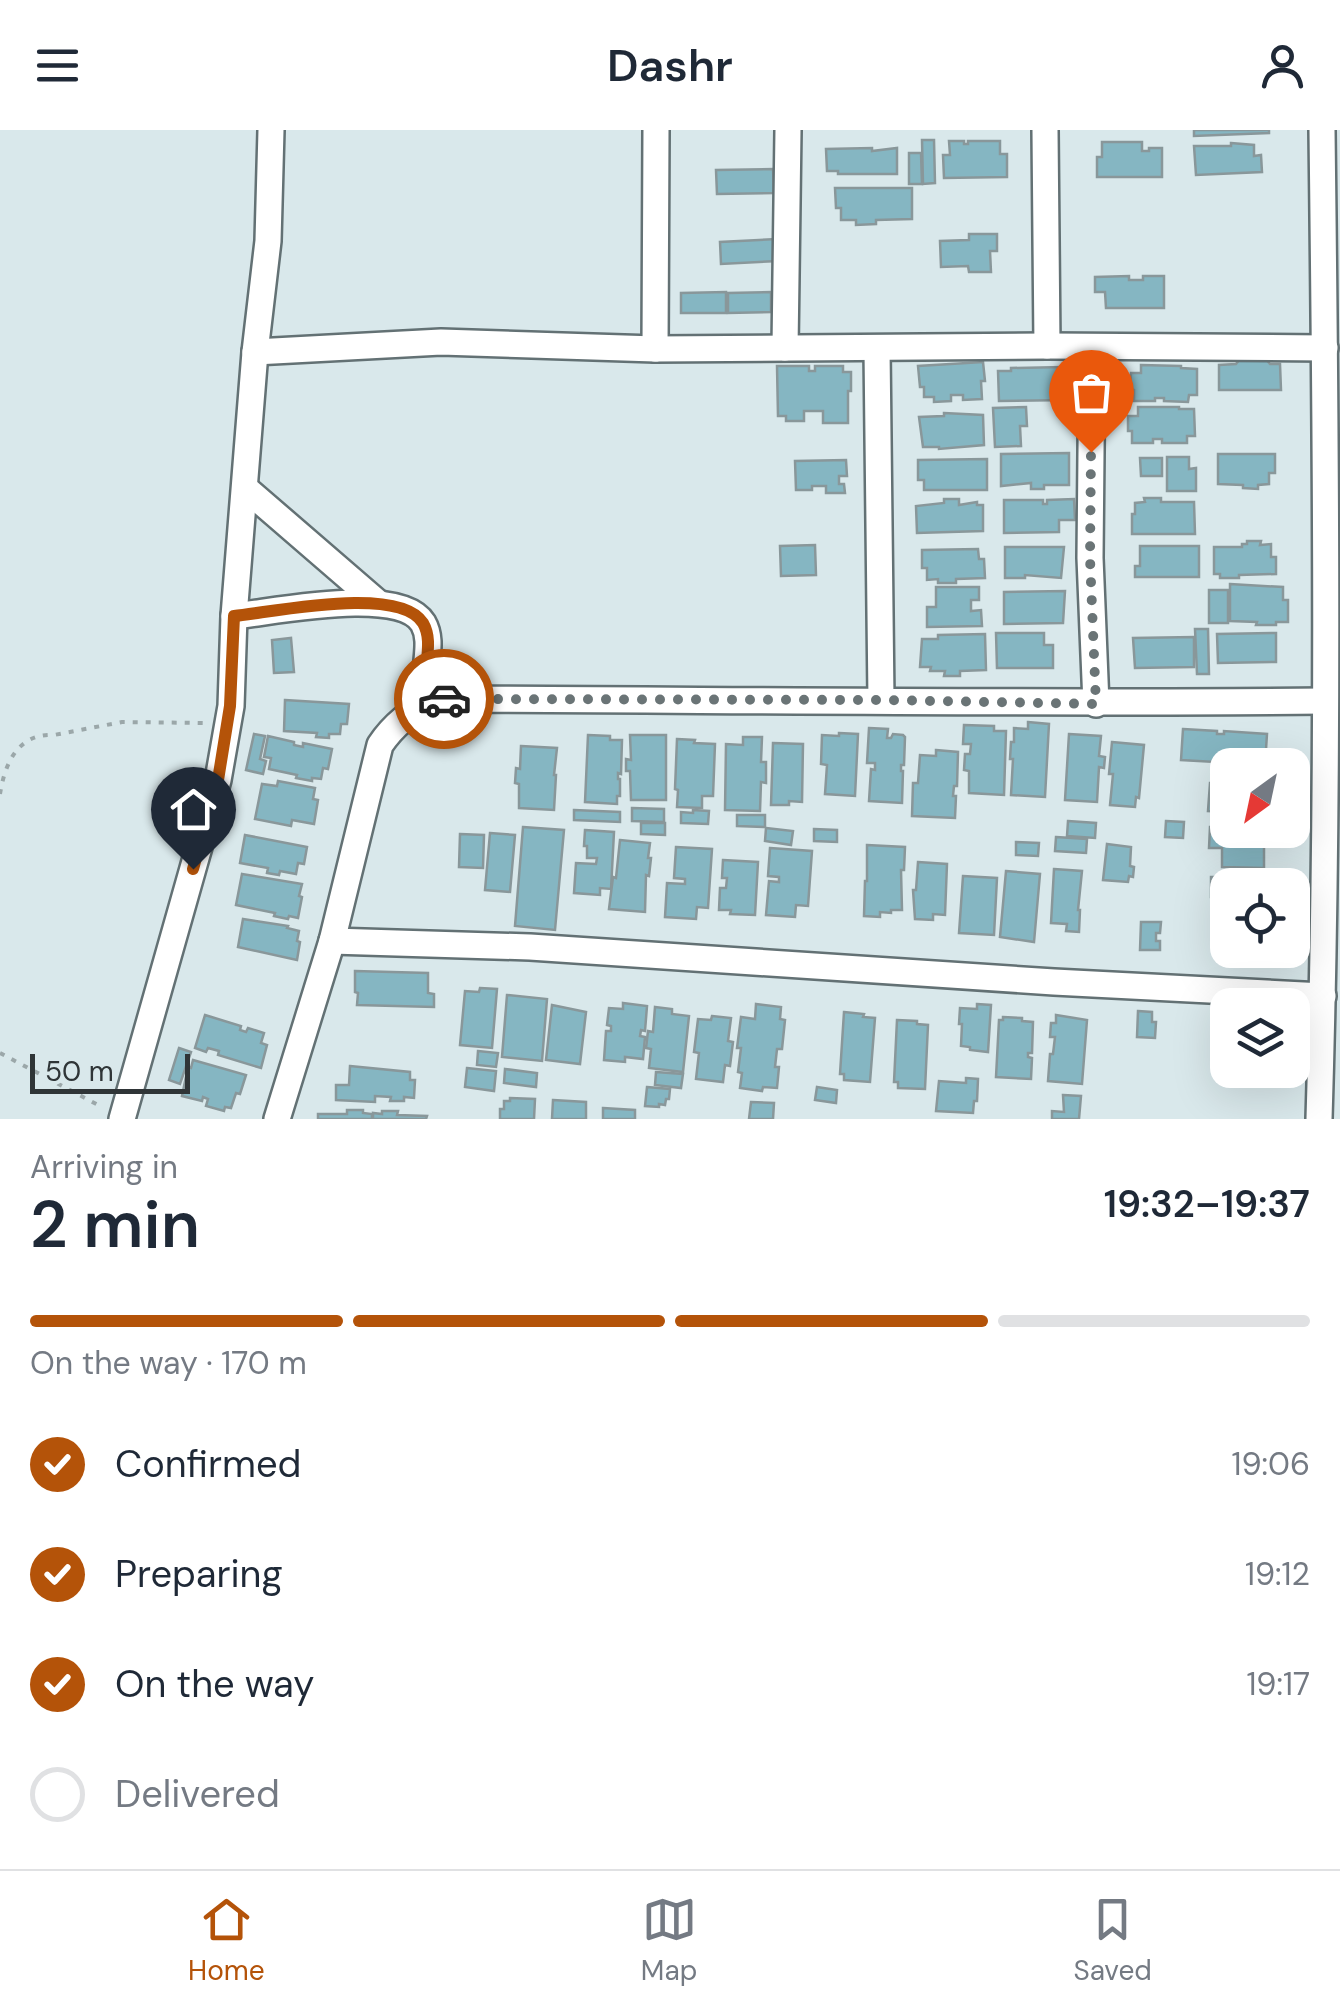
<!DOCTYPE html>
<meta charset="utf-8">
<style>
body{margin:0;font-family:"DM Sans",sans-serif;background:#f6f6f7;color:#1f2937;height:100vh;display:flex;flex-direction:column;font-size:38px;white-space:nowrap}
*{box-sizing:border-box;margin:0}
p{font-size:32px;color:#747a83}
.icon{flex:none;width:55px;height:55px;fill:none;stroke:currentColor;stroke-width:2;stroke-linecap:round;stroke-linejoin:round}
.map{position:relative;height:989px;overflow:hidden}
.side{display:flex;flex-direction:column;background:#fff;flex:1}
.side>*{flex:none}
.needle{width:65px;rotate:213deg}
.controls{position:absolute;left:1210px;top:618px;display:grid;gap:20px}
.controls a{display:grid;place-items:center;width:100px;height:100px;border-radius:20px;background:#fff;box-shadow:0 10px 40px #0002;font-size:50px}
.scale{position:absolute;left:30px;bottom:25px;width:160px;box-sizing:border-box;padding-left:10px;border:5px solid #2f3537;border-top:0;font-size:28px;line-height:35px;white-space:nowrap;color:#2f3537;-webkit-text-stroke:8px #d9e8eb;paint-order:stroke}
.pin{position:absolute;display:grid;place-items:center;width:85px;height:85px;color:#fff;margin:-102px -42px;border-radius:50% 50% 50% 0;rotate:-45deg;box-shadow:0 0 10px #0007}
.pin .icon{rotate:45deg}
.courier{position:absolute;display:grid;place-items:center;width:100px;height:100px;margin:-50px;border:8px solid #b45309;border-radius:50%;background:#fff;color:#222;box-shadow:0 2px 12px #0007}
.summary em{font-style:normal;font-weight:600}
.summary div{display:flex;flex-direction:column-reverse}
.summary{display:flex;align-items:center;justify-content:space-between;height:170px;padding:0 30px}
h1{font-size:65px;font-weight:600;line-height:75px}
.bar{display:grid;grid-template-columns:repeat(4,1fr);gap:15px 10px;align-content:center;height:120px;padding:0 30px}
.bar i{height:12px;border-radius:8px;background:#e0e1e3}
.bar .on{background:#b45309}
.bar p{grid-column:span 4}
ol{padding:0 30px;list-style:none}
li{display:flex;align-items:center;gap:30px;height:110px}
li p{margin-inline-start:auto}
li .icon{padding:10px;border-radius:50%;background:#b45309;color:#fff;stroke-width:4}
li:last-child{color:#747a83}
li i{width:55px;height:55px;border:5px solid #e0e1e3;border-radius:50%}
header{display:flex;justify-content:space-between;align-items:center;height:130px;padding:0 30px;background:#fff;font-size:45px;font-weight:600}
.tabs{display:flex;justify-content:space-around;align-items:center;height:140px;border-top:2px solid #e0e1e3;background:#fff;font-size:28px;color:#747a83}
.tabs a{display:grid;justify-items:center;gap:5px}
.tabs .on{color:#b45309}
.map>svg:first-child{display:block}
.building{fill:#85b6c2;stroke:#89979a;stroke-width:2.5}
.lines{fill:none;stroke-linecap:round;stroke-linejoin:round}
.minor-casing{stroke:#637174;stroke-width:30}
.path{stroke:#9ba7a9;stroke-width:4;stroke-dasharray:5 8;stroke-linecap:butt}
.minor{stroke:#fff;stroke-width:25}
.done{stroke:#6a7476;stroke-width:10;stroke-dasharray:0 18}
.route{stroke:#b45309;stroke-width:12}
</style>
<header><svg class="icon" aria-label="menu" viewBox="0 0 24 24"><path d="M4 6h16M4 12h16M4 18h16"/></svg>Dashr<svg class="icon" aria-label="person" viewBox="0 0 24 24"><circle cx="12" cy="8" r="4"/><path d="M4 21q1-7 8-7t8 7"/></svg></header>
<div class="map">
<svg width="1340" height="989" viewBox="0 0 1340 989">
<rect width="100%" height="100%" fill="#d9e8eb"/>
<g class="building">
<path d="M1194,0H1269V3L1194,6Z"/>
<path d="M922,10H934L935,53L923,54Z"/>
<path d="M949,11H964V14H968V11H1000V24H1007V47L944,48L943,25H950Z"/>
<path d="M1102,12H1142V21H1149V18H1162V47H1097V27H1102Z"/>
<path d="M1231,13L1254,15V26L1261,25L1262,42L1196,45L1194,16H1231Z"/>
<path d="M872,18V21L897,18V44H838V41H827L826,19Z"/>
<path d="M909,23H921L922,54H909Z"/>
<path d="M773,39L774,63L717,64L716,40Z"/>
<path d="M835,58H912V89L876,90V94L856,95V90H841V78H836Z"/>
<path d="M969,104H997V121H990L991,142H969L968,136L941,137L940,111L969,110Z"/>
<path d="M776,109L778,131L721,134L720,112Z"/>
<path d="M1129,146V150H1143V146H1164V178H1106L1105,162H1095V147Z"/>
<path d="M726,162V183H681V163Z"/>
<path d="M771,162V182L728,183V163Z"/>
<path d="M1240,229H1266L1270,234H1280L1281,260H1219V235L1236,234Z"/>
<path d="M983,232L985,251H981L982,269L963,270V265H951V271L934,272V267H924V257H920L918,236Z"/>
<path d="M1141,235L1181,236V238L1197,239V265H1189L1188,272L1164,271V268H1155V271H1134V260L1130,259L1131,243H1141Z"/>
<path d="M777,236H809V241H815V236H843V242H851V261H848V293H823V281H804V291H786V286H778Z"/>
<path d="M1063,237V249H1069V270L999,271L998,241H1011V238Z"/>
<path d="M1026,277L1027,296H1020L1021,316L995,317L993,278Z"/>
<path d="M1138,277H1179V279H1194L1195,306H1187V313H1162V309H1153V313H1132V301H1128V286H1138Z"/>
<path d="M944,283L983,285L984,315L939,319V317H923L919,287L944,286Z"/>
<path d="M1069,323V355H1044V359H1031V353L1001,356V324Z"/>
<path d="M1218,324H1275V343H1269V354L1258,355V359L1243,358V355L1218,354Z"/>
<path d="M1167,327H1189V339L1196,338V361H1167Z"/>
<path d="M1140,328H1162V346H1141Z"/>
<path d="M987,329V360H924V350H918V330Z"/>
<path d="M846,330L847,346H839V354H844L845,363H826V356H812V360H796L795,331Z"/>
<path d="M1144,368H1161V372H1194L1195,404H1132V384H1135V373L1145,372Z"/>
<path d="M944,369H959V375L977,372V375H983V401L917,403L916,376L944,373Z"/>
<path d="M1074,369L1075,390H1059V402L1004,403V370H1043V374H1047V370Z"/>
<path d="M1247,411H1261L1260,415L1271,414V427H1276V444L1239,445V448H1220V444H1214V417H1242V414H1247Z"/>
<path d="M815,415L816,445L781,446L780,416Z"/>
<path d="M1140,416H1199V447H1135V436H1140Z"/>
<path d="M1005,417H1064L1061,448L1025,445V448H1005Z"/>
<path d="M978,419L979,429H984L985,448L956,449V453H938V449L927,450V438H922V420Z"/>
<path d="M1230,454L1283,457V470H1288V492H1276V495H1256L1257,492L1230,491Z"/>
<path d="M936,457H979V470H971V481L981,480L982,496L927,497V477H936Z"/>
<rect x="1209" y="460" width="19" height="33"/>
<path d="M1065,461L1063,493L1004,494V462Z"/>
<path d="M1195,499H1208L1209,544H1197Z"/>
<path d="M996,503H1044V515H1053V538H997Z"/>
<path d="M1276,503V532L1218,533L1217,504Z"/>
<path d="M985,504L986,540L960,541V546H944L945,541H930L931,537H920L922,509H938V505Z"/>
<path d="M1194,507V537L1135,538L1133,508Z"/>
<path d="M291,508L294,542L274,543L272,510Z"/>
<path d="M285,570L349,574L347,594H341L340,604H329V608L316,607L317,603L284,601Z"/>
<path d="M1028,592L1049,594L1045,667L1011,665L1013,629H1010L1011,612H1014V598L1028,599Z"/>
<path d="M964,595L994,596V601H1006L1004,665L969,663V641L964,640L965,624H970L971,614H963Z"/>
<path d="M869,598L888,599L887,608H891L893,604L903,605L905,607L904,635H901V641H903L902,673L869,671L871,639L875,640V633H867Z"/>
<path d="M1183,599L1217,601V604H1224V601L1267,604L1265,635L1221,633V630L1215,629V632L1181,630Z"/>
<path d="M839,603L858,604L855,666L825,664L827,635L821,634L822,605L839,606Z"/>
<path d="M254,604L265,606L260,629L266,631L263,644L246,640Z"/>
<path d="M1069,604L1101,606L1099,626L1105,627L1104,638L1099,637L1097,672L1065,670Z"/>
<path d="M588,605L610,606V610H622L621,644L618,643V649H620V666H617V674L585,672Z"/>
<path d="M630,605H666V670H631L630,641H626V629L631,630Z"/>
<path d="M268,606L294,612V615L303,617V613L332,619L328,639L323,638L321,649L312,648V651L296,648L297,645L269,639L271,628L264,627Z"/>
<path d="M743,607H762L761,632H766V653L761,652L760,681L725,680L726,614L743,615Z"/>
<path d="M677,609L695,610L694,613L715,614L713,666H702V678L677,677L678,660L675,659Z"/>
<path d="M1112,612L1144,615L1139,668L1136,667L1135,677L1110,675L1113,644H1109Z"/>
<path d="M773,613L803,614L802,672L789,671V675H771Z"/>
<path d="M521,616L557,618L554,645H556L554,680L519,678V654L515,653L516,638L520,639Z"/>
<path d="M936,620L958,622L957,656H954L953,666H956L955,688L912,686L913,653H918L920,625L936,626Z"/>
<path d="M278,651L315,658L313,669L318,670L314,694L292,690L291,696L255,689L262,654L277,656Z"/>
<path d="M1210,653L1228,654V682L1208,681Z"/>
<path d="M632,678L664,679V692L632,691Z"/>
<path d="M574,680L620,682V692L574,690Z"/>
<path d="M693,680L709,681L708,694L681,693V682L693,683Z"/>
<path d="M737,685H765V697L737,696Z"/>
<path d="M1068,691L1096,693L1095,708L1067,706Z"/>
<path d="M1166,691L1184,692L1183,708L1165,707Z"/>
<path d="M641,693H665V705L641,704Z"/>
<path d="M523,697L564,700L555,800L515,796Z"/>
<path d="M1210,697L1264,700V738L1222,737V718H1209Z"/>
<path d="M766,698L793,701L791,715L765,711Z"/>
<path d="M814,699L837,700V712L814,711Z"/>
<path d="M585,700L614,702L611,759L600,758V765L574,763L576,733L596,734L597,728H587V716H584Z"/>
<path d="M490,703L515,705L510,762L485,760Z"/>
<path d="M460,704L484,705L483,738L459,737Z"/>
<path d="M245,705L307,717L304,734L298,733L296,744L280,741L279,745L267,743L268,738L240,733Z"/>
<path d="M1056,707L1087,709L1086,723L1055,721Z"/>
<path d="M620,710L650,713L648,728H651L649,746L646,745L645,782L609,779L613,747L616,748Z"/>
<path d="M1016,712L1039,713L1038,726L1016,725Z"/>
<path d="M1107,714L1131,717L1130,736L1134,737L1133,747L1129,746L1128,752L1103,750Z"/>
<path d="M867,715L905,717L904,740H901L902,780H891V783L880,782V787L864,786L865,751H867Z"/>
<path d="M676,717L712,719L708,778L697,777L696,789L665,787L667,753L685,754V749L674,748Z"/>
<path d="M770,718L812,721L808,776L796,775L795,787L766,785L769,751L779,752V747L768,746Z"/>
<path d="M723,730L758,732L755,785L730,784L731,780H719L720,758H726L727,748H722Z"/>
<path d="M918,732L947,734L945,785L933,784V790L915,789L913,760H916Z"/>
<path d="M1054,739L1082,741L1078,780H1080L1079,802L1066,801L1067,794L1051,793Z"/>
<path d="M1006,741L1040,744L1034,812L1000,807Z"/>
<path d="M242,744L302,754L299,766L302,767L298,788L289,786L288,789L274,786L275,783L236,775Z"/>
<path d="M963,746L997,748L994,805L959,803Z"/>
<path d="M1211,747H1264V755H1228V786H1220V767H1211Z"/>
<path d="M243,789L288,796L287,798L299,801L297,811L300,812L297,830L238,817Z"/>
<path d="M1141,792H1161L1160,803H1156V811H1160V820H1140Z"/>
<path d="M355,841L428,843V863L434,864V877L357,875L358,863L355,862Z"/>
<path d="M480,858L497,859L492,918L460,915L465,861L479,862Z"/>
<path d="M507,865L547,869L542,931L502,927Z"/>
<path d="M623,873L647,876L645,901L641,900L640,906L645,907L643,929L625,927V932L604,930L606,901H611V896L607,895L609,878L623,879Z"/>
<path d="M756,874L781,877L780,889L785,890L782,919H777L775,937H779L777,958L763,957L762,961L740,958L742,943L738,942L741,918H737L741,887L755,889Z"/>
<path d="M977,874L991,875L988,922L970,920V917L961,916L962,894H959L960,878L977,879Z"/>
<path d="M552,875L586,882L580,934L546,930Z"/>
<path d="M655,877L672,879V884L689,886L683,942L649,938L651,919L646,918L648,901L653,902Z"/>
<path d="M1138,881L1152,882V892H1156L1155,908L1137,907Z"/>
<path d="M844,882L864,884L863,887L875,888L870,952L844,950V944H840Z"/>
<path d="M205,885L241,896L240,900L246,902L248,898L264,903L261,913L267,915L261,938L218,925L219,921L208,918L206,922L195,918Z"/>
<path d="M1056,885L1087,890L1082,954L1048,951L1050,924H1053L1055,907H1050L1051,893H1056Z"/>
<path d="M712,886L731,888L728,911L733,912L730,936L725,935L723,952L696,949L699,923L694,922L698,889L711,890Z"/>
<path d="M1003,887L1022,888V891L1033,892L1032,923H1028V927L1032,928L1031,949L996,947L999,890H1003Z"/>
<path d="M897,890L917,891V894L928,895L925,959L898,958V952H894Z"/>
<path d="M179,918L191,922L180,954L169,950Z"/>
<path d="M478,921L498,923L496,937L477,935Z"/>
<path d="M193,930L246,945L240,964L236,963L231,978L225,977L224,981L206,976L208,969L203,967L202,971L182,966L188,937L191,938Z"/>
<path d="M350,936L410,942V950H415L414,968L404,967V971H390L391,967L375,966V972L336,970V955H349Z"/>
<path d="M467,938L496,941L494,961L465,957Z"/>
<path d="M505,939L537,943L536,957L504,953Z"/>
<path d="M656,942L683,944L681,958L655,955Z"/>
<path d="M966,948L978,949L977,971H974L973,983L936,981L939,951L966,953Z"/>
<path d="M647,957L670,959L669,969H666L665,975L659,974V977L645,976Z"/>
<path d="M817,957L837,960L836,973L815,970Z"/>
<path d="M1063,965L1081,966L1079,989H1052V981L1064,982Z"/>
<path d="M510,968L535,969L534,989H500V979H504V971H510Z"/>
<path d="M553,970L586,972V989H552Z"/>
<path d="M751,972L774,973L773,989H749Z"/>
<path d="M603,978L635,980V989H603Z"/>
<path d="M347,980H363V983L372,984V989H318V984H347Z"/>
<path d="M382,981H398L397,985L427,986L426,989H373V983L382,984Z"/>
</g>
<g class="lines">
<defs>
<g id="minor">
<path d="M1045,0L1047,216"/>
<path d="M1092,217L1090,428L1096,574"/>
<path d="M785,218L788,0"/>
<path d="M655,219L656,0"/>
<path d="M877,219L881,570"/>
<path d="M255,222L441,212L655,219L1047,216L1325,218"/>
<path d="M245,358L377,472"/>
<path d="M234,486C274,482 400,455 423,493C434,512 423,535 427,555C428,560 431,564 433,569"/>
<path d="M332,811L530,817L1054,852L1323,866"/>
<path d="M122,989L218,650L231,576L234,486L255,222L268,111L271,0"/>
<path d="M277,989L332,811L380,615C394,594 411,582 433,569C730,570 1028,574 1325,571"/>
<path d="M1319,989C1329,660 1326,330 1322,0"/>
</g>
</defs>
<use href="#minor" class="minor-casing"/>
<g class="path">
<path d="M0,664C5,633 18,603 54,605L122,592L205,593"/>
<path d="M0,923L102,977"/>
</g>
<use href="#minor" class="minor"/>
</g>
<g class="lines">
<path class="done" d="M444,569L881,570L1096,574L1090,428L1091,322"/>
<path class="route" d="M193,739L218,650L230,576L234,486C274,482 399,455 423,493C434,512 423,535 427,555C428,560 431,564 433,569H444"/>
</g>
</svg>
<div class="controls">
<a><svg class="needle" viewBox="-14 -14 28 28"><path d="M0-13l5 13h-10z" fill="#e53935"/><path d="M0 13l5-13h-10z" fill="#747a83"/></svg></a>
<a><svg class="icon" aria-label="locate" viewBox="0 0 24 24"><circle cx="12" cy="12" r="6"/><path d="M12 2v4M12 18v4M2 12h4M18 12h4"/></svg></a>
<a><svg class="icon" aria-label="layers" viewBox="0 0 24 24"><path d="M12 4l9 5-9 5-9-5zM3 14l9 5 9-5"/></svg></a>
</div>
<div class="scale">50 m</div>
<div class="pin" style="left:1091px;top:322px;background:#ea580c"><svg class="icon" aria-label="bag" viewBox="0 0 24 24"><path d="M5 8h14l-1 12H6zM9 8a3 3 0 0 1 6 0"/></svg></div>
<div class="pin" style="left:193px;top:739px;background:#1f2937"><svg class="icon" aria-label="home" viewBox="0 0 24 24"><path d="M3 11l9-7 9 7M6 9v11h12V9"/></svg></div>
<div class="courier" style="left:444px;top:569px"><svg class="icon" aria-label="car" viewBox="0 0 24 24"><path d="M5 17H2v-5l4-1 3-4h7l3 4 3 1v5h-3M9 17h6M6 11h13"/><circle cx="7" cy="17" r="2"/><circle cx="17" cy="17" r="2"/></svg></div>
</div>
<section class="side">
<div class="summary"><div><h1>2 min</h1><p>Arriving in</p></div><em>19:32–19:37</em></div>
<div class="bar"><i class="on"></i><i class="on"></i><i class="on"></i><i></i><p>On the way · 170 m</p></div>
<ol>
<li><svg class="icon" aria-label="check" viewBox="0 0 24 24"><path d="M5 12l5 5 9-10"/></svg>Confirmed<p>19:06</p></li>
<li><svg class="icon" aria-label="check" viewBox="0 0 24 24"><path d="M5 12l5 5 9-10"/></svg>Preparing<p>19:12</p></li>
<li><svg class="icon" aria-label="check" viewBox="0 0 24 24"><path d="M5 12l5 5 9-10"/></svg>On the way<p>19:17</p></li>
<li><i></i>Delivered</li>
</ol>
</section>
<nav class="tabs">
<a class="on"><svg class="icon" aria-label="home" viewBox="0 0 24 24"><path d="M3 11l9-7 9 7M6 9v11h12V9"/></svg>Home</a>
<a><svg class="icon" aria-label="map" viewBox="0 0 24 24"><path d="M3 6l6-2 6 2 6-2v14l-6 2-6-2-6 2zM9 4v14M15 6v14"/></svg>Map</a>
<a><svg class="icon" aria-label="saved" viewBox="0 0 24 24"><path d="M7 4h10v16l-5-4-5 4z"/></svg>Saved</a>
</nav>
